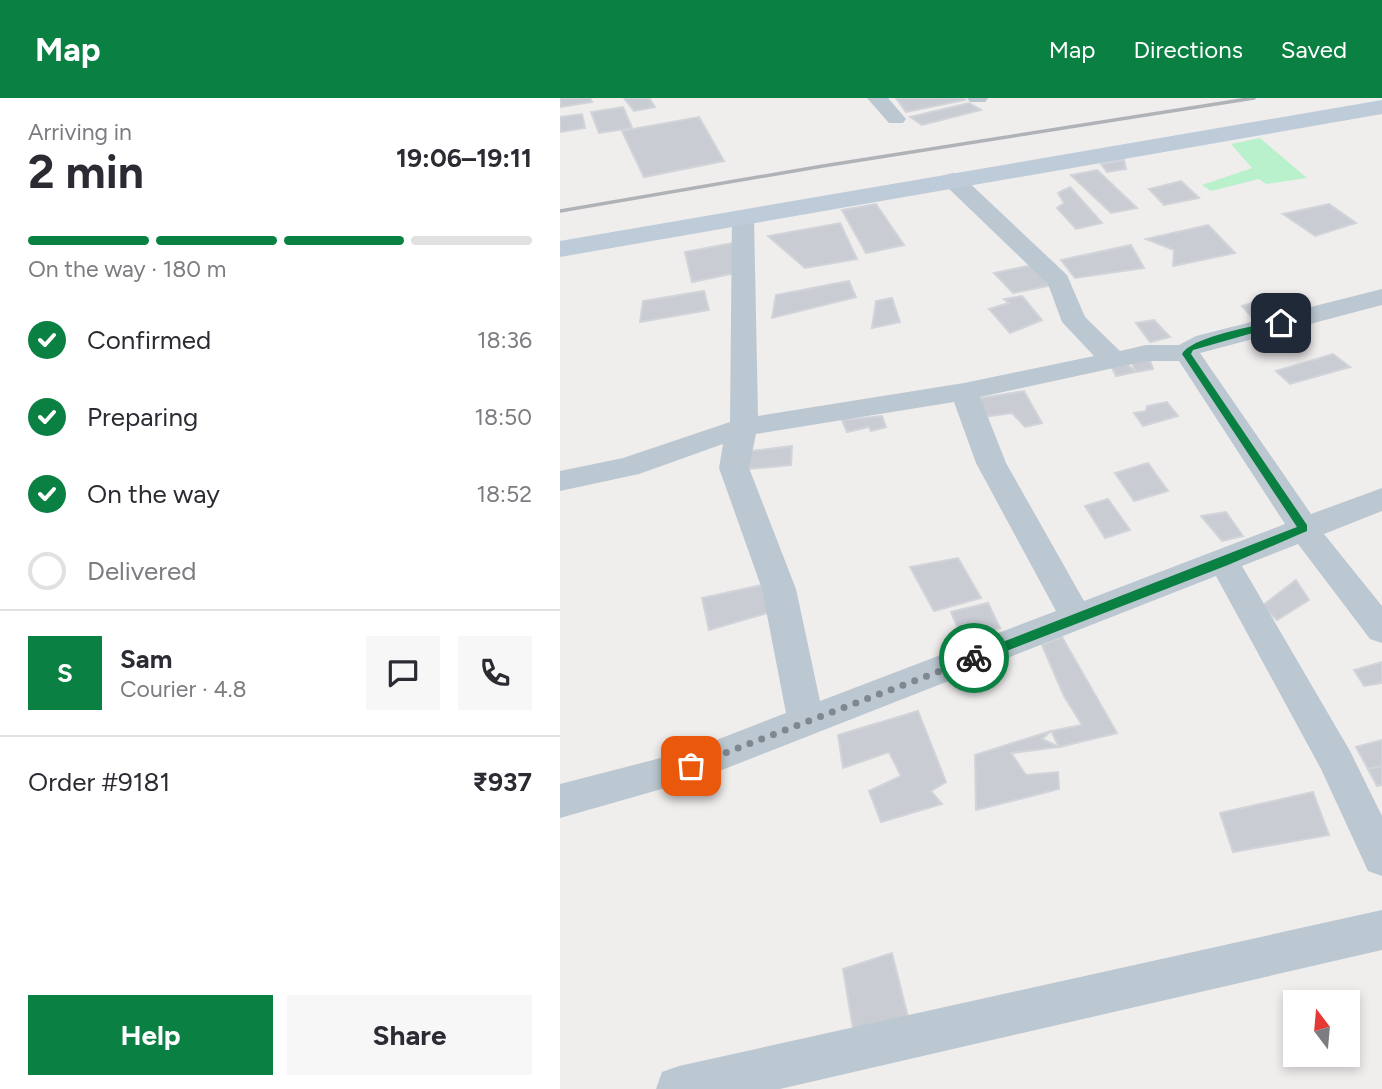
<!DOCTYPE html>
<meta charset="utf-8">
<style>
body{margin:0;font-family:Figtree,sans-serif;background:#f7f7f7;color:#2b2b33;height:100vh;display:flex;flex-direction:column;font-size:26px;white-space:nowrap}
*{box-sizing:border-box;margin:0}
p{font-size:23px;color:#7c7c81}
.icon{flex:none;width:38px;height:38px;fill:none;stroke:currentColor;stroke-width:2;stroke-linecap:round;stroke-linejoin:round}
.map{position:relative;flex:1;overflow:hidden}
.drawer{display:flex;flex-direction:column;background:#fff;width:560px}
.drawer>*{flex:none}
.needle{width:46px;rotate:344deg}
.controls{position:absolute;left:723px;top:892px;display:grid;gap:14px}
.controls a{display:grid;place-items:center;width:77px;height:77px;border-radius:0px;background:#fff;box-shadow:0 4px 10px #0003;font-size:35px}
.pin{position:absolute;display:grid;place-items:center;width:60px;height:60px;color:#fff;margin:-30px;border-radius:14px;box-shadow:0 4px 10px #0006}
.courier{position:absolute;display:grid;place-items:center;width:70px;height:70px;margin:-35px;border:5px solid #0b8043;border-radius:50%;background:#fff;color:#222;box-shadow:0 2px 9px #0007}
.summary em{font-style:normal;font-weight:700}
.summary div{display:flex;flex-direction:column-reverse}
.summary{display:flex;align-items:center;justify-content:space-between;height:119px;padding:0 28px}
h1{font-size:46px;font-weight:700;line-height:52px}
.bar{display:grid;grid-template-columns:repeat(4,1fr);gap:10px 7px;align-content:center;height:84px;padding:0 28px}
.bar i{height:9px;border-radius:5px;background:#e1e1e2}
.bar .current{background:#0b8043}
.bar p{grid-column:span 4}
.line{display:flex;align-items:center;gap:18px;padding:0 28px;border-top:2px solid #e1e1e2}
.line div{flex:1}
.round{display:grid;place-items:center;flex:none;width:74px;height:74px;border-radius:0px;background:#f7f7f7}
ol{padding:0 28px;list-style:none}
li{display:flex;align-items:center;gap:21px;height:77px}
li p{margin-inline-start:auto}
li .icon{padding:7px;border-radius:50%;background:#0b8043;color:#fff;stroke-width:4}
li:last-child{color:#7c7c81}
li i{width:38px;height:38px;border:4px solid #e1e1e2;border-radius:50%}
.cta{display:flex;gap:14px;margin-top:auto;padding:14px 28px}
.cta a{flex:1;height:80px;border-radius:0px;background:#0b8043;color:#fff;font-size:28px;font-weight:700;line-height:80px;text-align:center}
.cta a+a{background:#f7f7f7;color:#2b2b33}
header{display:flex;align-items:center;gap:42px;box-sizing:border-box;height:98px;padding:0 35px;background:#0b8043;color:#fff}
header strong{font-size:33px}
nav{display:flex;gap:38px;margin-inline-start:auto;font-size:24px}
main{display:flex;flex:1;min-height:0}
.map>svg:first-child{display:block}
.green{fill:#b8f1cc}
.building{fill:#c9ccd3;stroke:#d1d4d9;stroke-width:2}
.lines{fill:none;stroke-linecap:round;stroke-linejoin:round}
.street{fill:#bcc8d1;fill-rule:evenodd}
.secondary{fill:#becbd8;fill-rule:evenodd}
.rail{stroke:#afb3b8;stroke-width:3.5}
.route{fill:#0b8043}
.done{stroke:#80888f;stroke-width:7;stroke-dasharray:0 12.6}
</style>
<header>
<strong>Map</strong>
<nav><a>Map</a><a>Directions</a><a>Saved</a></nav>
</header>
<main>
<section class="drawer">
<div class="summary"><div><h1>2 min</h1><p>Arriving in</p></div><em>19:06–19:11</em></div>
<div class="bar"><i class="current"></i><i class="current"></i><i class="current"></i><i></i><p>On the way · 180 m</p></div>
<ol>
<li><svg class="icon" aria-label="check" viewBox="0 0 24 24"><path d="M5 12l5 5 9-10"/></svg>Confirmed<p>18:36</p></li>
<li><svg class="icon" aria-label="check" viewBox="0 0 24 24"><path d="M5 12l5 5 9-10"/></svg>Preparing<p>18:50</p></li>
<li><svg class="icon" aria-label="check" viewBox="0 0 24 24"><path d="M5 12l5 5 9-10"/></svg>On the way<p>18:52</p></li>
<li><i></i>Delivered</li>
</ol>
<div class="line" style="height:126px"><b class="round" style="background:#0b8043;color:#fff">S</b><div><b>Sam</b><p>Courier · 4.8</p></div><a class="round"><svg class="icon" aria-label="chat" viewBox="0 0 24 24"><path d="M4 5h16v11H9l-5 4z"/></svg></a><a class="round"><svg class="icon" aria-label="phone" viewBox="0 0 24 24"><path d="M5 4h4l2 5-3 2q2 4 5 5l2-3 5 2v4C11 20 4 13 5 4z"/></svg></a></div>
<div class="line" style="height:91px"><div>Order #9181</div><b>₹937</b></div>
<div class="cta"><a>Help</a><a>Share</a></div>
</section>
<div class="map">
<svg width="822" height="991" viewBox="0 0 822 991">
<rect width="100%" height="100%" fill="#f0eded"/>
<path class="green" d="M700,40L747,80L706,86L699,81L651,93L642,87L692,70L671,46Z"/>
<g class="building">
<path d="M0,0H30L32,4L0,9Z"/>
<path d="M64,0H89L95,9L74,13Z"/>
<path d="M336,0H403L405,2L346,14Z"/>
<path d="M409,5L421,12L362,27L350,19Z"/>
<path d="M63,9L72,30L39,35L31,14Z"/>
<path d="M22,16L25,30L0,34V19Z"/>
<path d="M139,19L164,63L84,79L62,33Z"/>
<path d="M564,62L566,71L547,74L541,66Z"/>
<path d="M537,72L577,110L551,115L511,77Z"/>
<path d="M621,83L639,100L604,107L589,91Z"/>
<path d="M510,89L542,125L516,131L497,110L504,105L498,95Z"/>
<path d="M316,106L344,147L306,155L282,112Z"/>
<path d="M769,106L796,125L755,138L723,116Z"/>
<path d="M280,125L297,161L245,170L208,138Z"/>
<path d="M648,127L675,155L613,168L614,152L586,141Z"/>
<path d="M184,143L181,174L132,184L125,154Z"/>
<path d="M571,147L584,170L515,180L501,162Z"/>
<path d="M477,166L498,186L453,195L434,175Z"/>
<path d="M289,183L296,199L212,220L216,197Z"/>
<path d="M144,193L149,212L80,224L83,203Z"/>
<path d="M462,198L482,222L450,235L429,211L449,205L444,201Z"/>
<path d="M712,199L730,218L697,225L682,208Z"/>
<path d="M332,200L340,224L312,230L316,203Z"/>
<path d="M594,222L610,239L590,244L576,225Z"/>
<path d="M773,256L790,269L730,286L716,273Z"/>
<path d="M589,260L593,271L576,274L571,263Z"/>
<path d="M566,265L576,274L556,278L552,270Z"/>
<path d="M464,293L482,325L465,329L452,315L417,320L409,302Z"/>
<path d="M607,304L618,318L583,328L574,315L586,313L587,308Z"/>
<path d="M322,318L326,329L311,333L309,329L287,334L282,322Z"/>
<path d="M232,348L231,367L188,371L191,353Z"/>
<path d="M588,365L608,393L574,403L555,375Z"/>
<path d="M548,401L570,432L545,440L525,408Z"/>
<path d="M666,414L683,438L662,443L641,418Z"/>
<path d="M398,460L421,500L374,513L350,469Z"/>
<path d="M736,482L749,502L717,522L702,508Z"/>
<path d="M202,487L211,514L149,532L142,500Z"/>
<path d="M428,505L440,530L402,540L391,514Z"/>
<path d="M502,539L557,635L499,649L491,633L522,627L504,598L482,547Z"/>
<path d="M822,564V585L804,588L794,572Z"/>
<path d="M358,613L386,684L371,693L382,706L321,724L309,693L341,678L329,654L283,670L278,637Z"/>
<path d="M491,633L482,641L499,649L451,655L466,677L498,674L499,691L416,712L415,657Z"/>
<path d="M822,642V668L808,671L796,649Z"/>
<path d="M822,668V687L817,688L808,671Z"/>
<path d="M753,694L769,737L673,754L660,715Z"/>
<path d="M332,855L350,927L294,937L283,871Z"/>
</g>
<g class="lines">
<g class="street">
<path d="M307,0H328L346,21L343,25H329Z"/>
<path d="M407,0H428L425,4H410Z"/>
<path d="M393,75L401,77L507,177L525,219L560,253L586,247H619L636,238L822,191V207L640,255L751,416L822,390V413L764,436L822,508V545L810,541L738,446L682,468L790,653L822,718V778L808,773L761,671L656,478L144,679L0,720V686L128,653L226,615L202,491L159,370L163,346L79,376L0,393V373L63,360L170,324L172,118L175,113H191L194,118L198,318L404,285L534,258L502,224L488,186L385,87L382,82L385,77ZM586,263H619L725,426L524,503L446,365L420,299ZM394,304L416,365L496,513L260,603L236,491L189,370L196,336Z"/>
<path d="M822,812V852L220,991H96L102,974L119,968Z"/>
</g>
<path class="secondary" d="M822,2V16L0,159V143Z"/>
<path class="rail" d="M0,113L263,68L694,0"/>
</g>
<path class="route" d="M721,222L725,225L724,226L633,252L631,256L747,427V433L668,467L418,564H409V557L737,429L622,256C632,238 700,227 721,222Z"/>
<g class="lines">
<path class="done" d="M131,668L414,560"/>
</g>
</svg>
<div class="controls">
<a><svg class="needle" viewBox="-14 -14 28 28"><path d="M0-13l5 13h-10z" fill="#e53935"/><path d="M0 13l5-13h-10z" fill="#7c7c81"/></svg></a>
</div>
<div class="pin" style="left:131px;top:668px;background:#ea580c"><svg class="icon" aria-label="bag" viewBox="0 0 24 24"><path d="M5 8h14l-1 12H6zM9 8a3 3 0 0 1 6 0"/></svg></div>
<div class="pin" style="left:721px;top:225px;background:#1f2937"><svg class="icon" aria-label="home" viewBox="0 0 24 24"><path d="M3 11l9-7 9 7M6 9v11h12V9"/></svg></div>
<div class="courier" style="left:414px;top:560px"><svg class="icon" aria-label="bike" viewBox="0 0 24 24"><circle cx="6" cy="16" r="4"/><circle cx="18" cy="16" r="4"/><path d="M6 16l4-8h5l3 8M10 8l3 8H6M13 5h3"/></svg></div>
</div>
</main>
